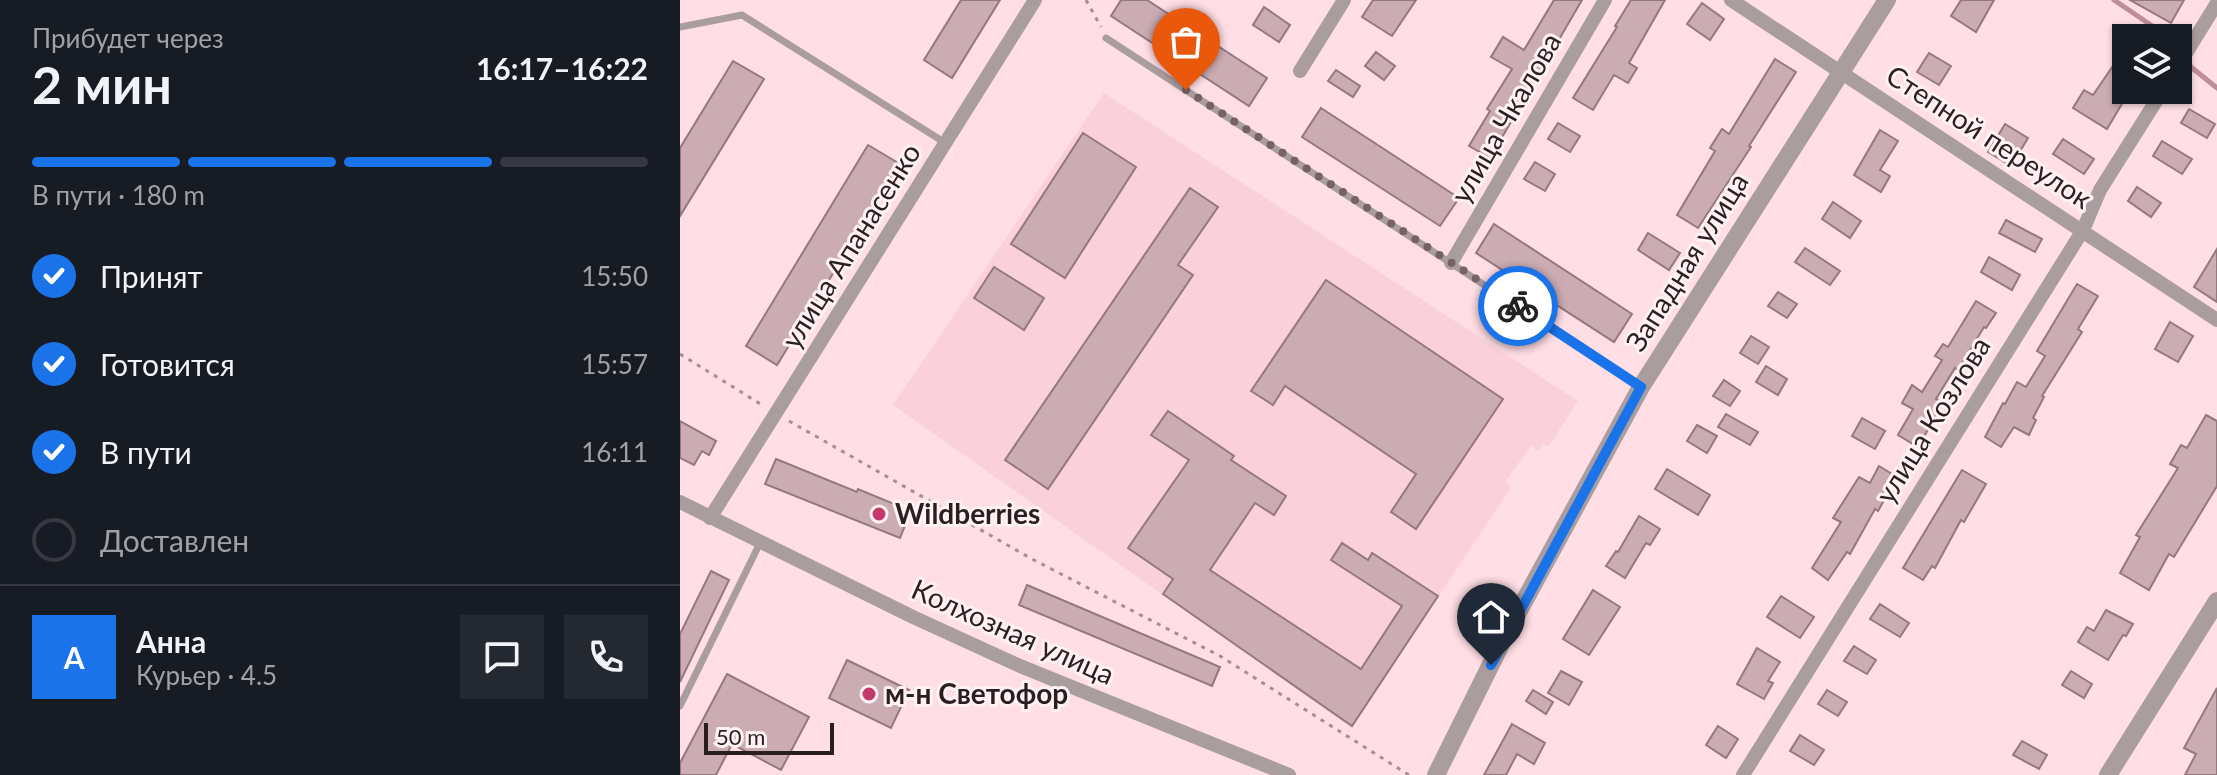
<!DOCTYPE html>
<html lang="ru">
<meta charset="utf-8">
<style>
body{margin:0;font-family:Lato,sans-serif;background:#242831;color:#f1f3f6;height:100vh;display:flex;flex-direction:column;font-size:30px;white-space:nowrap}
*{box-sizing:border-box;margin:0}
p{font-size:26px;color:#9ea1a6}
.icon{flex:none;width:44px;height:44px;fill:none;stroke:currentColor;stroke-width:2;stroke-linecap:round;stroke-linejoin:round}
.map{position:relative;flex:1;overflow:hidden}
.sheet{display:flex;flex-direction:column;background:#171b24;width:680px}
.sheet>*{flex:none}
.controls{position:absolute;left:1432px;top:24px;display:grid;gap:16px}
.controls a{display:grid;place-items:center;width:80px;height:80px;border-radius:0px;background:#171b24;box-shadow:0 2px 6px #0004;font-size:40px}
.scale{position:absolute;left:24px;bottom:20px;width:130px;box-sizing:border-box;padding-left:8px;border:4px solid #2a1e21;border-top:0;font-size:22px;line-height:28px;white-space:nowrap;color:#2a1e21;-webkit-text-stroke:6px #fff1f4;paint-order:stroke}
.pin{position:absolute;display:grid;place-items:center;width:68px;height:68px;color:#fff;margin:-82px -34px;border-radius:50% 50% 50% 0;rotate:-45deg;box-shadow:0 0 8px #0007}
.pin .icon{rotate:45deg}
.courier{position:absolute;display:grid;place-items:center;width:80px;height:80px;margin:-40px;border:6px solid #1a73e8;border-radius:50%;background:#fff;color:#222;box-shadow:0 2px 10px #0007}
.overview em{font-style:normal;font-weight:700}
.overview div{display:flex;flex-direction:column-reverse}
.overview{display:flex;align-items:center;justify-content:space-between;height:136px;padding:0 32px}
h1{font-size:52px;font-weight:700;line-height:60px}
.bar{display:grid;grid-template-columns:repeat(4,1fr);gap:12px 8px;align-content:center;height:96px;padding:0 32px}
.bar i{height:10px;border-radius:6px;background:#363941}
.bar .current{background:#1a73e8}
.bar p{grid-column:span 4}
.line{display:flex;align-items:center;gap:20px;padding:0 32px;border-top:2px solid #363941}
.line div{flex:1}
.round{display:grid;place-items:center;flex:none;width:84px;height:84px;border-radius:0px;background:#242831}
ol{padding:0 32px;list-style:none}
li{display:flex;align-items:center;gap:24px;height:88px}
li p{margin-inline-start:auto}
li .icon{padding:8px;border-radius:50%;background:#1a73e8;color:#fff;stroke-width:4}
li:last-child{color:#9ea1a6}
li i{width:44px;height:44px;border:4px solid #363941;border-radius:50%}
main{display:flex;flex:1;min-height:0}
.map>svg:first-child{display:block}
.built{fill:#fad1da}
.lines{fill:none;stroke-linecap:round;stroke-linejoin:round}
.stream{stroke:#be8d99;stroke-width:5}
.building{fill:#ccacb3;stroke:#95787e;stroke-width:2}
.path{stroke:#a68e93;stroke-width:3;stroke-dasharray:4 6;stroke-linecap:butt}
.service{stroke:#aa9d9f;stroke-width:7}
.minor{stroke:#aa9d9f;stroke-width:14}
.tertiary{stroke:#aa9d9f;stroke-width:18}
.done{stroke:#756166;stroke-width:8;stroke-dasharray:0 14.4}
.route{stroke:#1a73e8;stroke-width:10}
.poi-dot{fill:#c5386a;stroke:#fff1f4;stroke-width:3}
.labels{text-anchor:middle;stroke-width:6;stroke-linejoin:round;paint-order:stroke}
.street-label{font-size:28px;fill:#2a1e21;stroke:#fff1f4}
.poi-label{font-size:28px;font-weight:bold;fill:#2a1e21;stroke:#fff1f4;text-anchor:start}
</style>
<main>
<section class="sheet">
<div class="overview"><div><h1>2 мин</h1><p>Прибудет через</p></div><em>16:17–16:22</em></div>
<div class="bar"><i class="current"></i><i class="current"></i><i class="current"></i><i></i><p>В пути · 180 m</p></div>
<ol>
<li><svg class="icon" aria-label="check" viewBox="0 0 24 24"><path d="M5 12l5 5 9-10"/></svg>Принят<p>15:50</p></li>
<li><svg class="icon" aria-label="check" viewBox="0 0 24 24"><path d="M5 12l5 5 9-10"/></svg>Готовится<p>15:57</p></li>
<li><svg class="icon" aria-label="check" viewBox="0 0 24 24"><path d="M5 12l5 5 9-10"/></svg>В пути<p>16:11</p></li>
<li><i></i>Доставлен</li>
</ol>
<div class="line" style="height:144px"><b class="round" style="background:#1a73e8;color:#fff">А</b><div><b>Анна</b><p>Курьер · 4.5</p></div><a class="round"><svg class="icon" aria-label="chat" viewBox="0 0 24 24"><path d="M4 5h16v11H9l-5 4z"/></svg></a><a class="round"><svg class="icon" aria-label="phone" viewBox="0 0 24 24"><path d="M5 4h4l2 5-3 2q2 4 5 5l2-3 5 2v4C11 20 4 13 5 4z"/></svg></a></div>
</section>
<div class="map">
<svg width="1537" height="775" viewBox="0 0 1537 775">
<rect width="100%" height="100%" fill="#ffdee5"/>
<path class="built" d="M424,93L898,401L869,446L863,444L858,451L851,446L825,482L831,487L672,728L213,405Z"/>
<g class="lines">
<g class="stream">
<path d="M1434,0L1490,38"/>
<path d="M1498,49L1511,67L1537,88"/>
</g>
</g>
<g class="building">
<path d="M281,0H320L272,78L244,60Z"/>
<path d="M441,0H467L587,78L569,106L431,16Z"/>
<path d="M693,0H736L712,36L682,17Z"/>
<path d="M874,0H902L810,158L789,146L810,111L807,109L832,69L811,57L823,37L844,50Z"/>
<path d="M951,0H985L949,63L957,68L948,83L934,75L913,110L893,98L937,27L935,26Z"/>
<path d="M1281,0H1314L1296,32L1271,16Z"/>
<path d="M1450,0H1504L1491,23Z"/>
<path d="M1022,3L1044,19L1030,40L1007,24Z"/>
<path d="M584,7L610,25L599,42L573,25Z"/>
<path d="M1446,47V97L1427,129L1393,108L1404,90L1413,95Z"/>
<path d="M696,52L715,66L704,80L685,66Z"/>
<path d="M1249,53L1271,66L1259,85L1237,72Z"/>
<path d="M1095,59L1116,72L1069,146L1071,147L1018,228L997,215L1035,151L1030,148L1042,129L1049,134Z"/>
<path d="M53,61L84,79L0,216V148Z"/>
<path d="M656,70L680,86L673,97L648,81Z"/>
<path d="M641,108L779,198L760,226L622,137Z"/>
<path d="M1509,109L1535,124L1527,138L1501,123Z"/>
<path d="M878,123L900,136L890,152L868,139Z"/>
<path d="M1325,124L1348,138L1331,166L1308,152Z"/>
<path d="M1200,130L1218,141L1200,170L1210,176L1201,192L1174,175Z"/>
<path d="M403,133L456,167L385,278L331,244Z"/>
<path d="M1383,139L1414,159L1404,174L1373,154Z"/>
<path d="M1482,141L1512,159L1502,174L1473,156Z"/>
<path d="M188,145L220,164L97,365L66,346Z"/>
<path d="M855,162L875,174L865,191L844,179Z"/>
<path d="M1457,187L1481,203L1471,217L1448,201Z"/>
<path d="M510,188L538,207L498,265L513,275L368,489L325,460Z"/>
<path d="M1153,202L1181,221L1170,238L1142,219Z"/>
<path d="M1326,220L1362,239L1355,252L1319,233Z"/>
<path d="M814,224L952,314L934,342L796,253Z"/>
<path d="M968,233L1000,253L989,270L958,250Z"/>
<path d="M1125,248L1160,271L1150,285L1115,262Z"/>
<path d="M1537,249V302L1514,287Z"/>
<path d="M1309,257L1340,275L1332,290L1301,272Z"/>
<path d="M314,267L364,298L344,330L294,298Z"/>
<path d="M646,280L823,399L736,529L711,512L736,474L605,386L593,405L571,391Z"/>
<path d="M1397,284L1418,296L1398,329L1402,332L1362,396L1364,397L1353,418L1356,420L1349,435L1334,427L1321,447L1305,437L1323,403L1325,404L1337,382L1346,387L1365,356L1357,351Z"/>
<path d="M1098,292L1117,304L1107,318L1088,306Z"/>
<path d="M1296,301L1316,313L1306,328L1304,327L1278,370L1275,368L1256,399L1263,403L1238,447L1218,435L1233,409L1222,403L1232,385L1242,392L1262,360L1255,356L1263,344L1268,347Z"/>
<path d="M1490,322L1513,336L1498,362L1475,349Z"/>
<path d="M1071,336L1089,347L1078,364L1060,353Z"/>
<path d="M1086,366L1107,379L1098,395L1076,382Z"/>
<path d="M1044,380L1060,391L1050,406L1033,396Z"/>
<path d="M488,411L554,456L551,460L606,496L594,515L575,503L530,570L681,669L722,606L651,560L662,543L688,560L692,553L758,596L672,726L483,594L493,579L448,548L509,460L471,435Z"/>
<path d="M1046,414L1078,432L1070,445L1038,427Z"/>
<path d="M1526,415L1537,421V486L1494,557L1489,554L1469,590L1440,573L1460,537L1456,535L1498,468L1490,464L1501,445L1507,448Z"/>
<path d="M1182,418L1205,431L1195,449L1172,436Z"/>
<path d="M0,421L36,441L29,455L22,451L14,465L0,458Z"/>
<path d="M1017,425L1037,436L1027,453L1007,441Z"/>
<path d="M96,459L177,492L178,489L231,511L220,538L85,484Z"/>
<path d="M1199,466L1217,477L1198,511L1195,509L1170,554L1167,552L1148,580L1132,568L1161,522L1153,518L1179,477L1190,483Z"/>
<path d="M987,469L1030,495L1018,515L975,489Z"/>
<path d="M1282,470L1306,484L1284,522L1281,520L1255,568L1252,566L1243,580L1223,568Z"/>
<path d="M959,516L980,529L970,545L966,543L945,578L926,566L936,551L938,552Z"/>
<path d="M31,571L49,580L0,682V634Z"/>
<path d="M347,585L540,667L532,686L339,605Z"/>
<path d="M913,590L940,607L909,655L883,639Z"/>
<path d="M1101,596L1134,617L1120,638L1087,617Z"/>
<path d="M1200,604L1229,623L1220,637L1190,619Z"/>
<path d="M1426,610L1453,624L1446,636L1443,635L1428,660L1398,642L1407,627L1414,631Z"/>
<path d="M1174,646L1196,660L1187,674L1164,661Z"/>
<path d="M1077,648L1100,662L1088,681L1093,683L1084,699L1057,684Z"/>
<path d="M167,660L229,690L211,728L149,698Z"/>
<path d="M881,671L902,682L889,705L868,693Z"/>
<path d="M1391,671L1412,684L1404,698L1382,685Z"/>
<path d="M47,674L129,717L101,770L52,744L36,775H0V763Z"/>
<path d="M1537,688V775H1505L1516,754L1504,748Z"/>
<path d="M853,690L873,702L866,714L846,701Z"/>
<path d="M1147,690L1167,702L1158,716L1138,704Z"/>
<path d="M832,724L865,743L854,764L837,754L826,775H804Z"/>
<path d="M1038,726L1058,739L1046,758L1026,745Z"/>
<path d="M1120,735L1144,750L1134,765L1110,751Z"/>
<path d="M1342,741L1367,755L1359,769L1333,755Z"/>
</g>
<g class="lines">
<g class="path">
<path d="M406,0L421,27"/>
<path d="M0,354L82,405"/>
<path d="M109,421L352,559L540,656L729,775"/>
</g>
<g class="service">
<path d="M0,27L62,15L267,144"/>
<path d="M426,38L959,386"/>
<path d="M0,706L80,543"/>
</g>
<g class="minor">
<path d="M1051,0L1537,320"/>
<path d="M1498,66L1537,3"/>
<path d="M620,71L664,0"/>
<path d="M771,263L925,0"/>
<path d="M0,502L233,617L340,666L609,775"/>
<path d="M30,518L355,0"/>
<path d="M1063,775L1403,230L1420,190L1483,90"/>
</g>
<g class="tertiary">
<path d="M756,775L824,638L961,387L1207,0"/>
<path d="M1428,775L1537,601"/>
</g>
</g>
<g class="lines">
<path class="done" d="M506,90L838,306"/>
<path class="route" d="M811,665L961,387L838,306"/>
</g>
<g class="poi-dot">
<circle cx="199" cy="514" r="8"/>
<circle cx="189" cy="694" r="8"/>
</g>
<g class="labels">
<g class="street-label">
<text transform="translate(826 118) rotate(-60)" y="10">улица Чкалова</text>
<text transform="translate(1309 137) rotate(33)" y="10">Степной переулок</text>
<text transform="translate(171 246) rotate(-58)" y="10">улица Апанасенко</text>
<text transform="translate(1007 262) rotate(-58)" y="10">Западная улица</text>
<text transform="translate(1253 420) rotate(-58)" y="10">улица Козлова</text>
<text transform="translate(333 632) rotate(24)" y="10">Колхозная улица</text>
</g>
<g class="poi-label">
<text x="215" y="524">Wildberries</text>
<text x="205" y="704">м-н Светофор</text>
</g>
</g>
</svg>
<div class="controls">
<a><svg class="icon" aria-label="layers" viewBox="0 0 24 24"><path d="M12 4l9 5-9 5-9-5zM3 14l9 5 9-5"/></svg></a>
</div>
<div class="scale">50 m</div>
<div class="pin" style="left:506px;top:90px;background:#ea580c"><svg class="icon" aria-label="bag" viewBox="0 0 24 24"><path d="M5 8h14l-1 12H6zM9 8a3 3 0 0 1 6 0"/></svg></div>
<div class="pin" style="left:811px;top:665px;background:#1f2937"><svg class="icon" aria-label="home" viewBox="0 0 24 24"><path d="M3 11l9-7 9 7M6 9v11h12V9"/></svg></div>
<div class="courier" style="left:838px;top:306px"><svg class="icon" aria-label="bike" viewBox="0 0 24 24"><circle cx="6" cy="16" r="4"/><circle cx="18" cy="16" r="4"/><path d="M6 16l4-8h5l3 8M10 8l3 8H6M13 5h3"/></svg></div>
</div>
</main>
